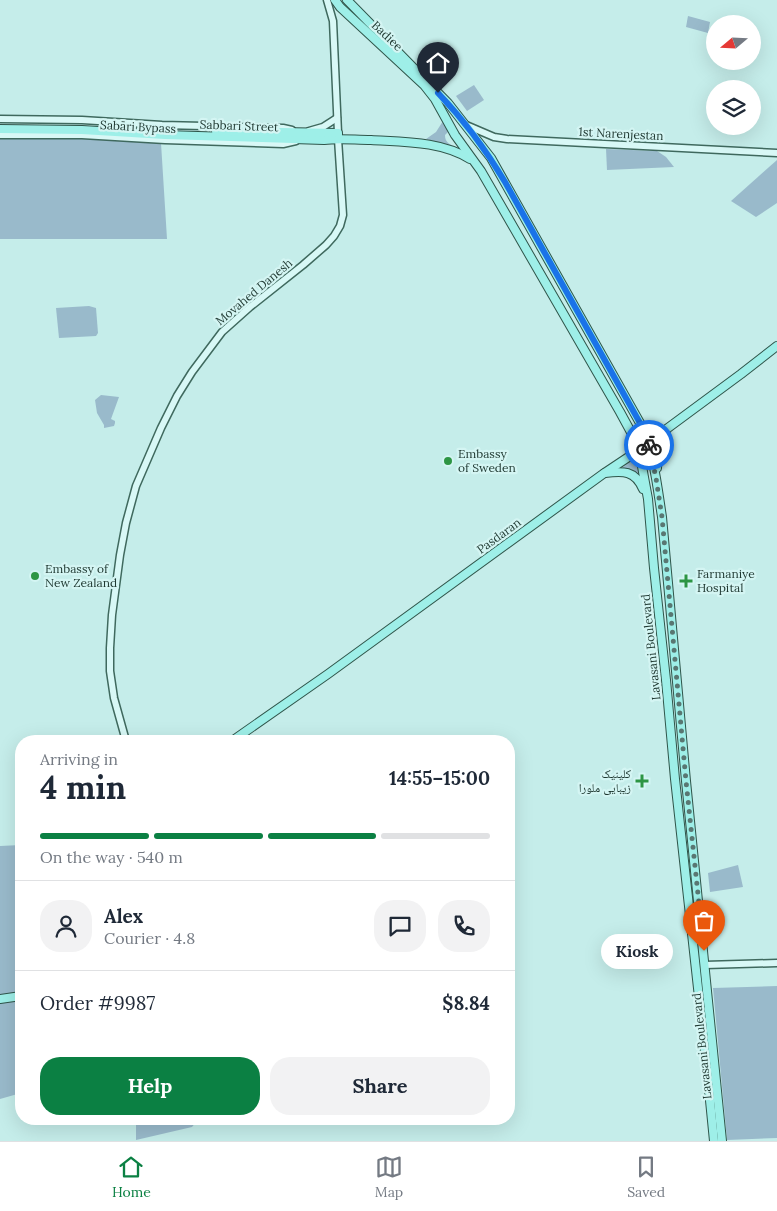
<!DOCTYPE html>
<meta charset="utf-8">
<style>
body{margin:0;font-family:Lora,"Noto Naskh Arabic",serif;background:#f2f2f3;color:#1f2937;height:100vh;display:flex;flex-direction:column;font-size:19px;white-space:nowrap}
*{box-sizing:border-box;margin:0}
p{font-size:16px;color:#747a83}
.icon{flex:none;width:28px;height:28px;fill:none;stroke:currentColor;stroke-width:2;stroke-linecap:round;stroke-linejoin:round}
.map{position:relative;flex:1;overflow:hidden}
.drawer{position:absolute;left:15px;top:735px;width:500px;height:390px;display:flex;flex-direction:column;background:#fff;border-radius:20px;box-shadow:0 5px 20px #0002}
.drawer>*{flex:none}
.needle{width:32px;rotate:251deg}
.fabs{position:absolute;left:706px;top:15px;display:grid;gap:10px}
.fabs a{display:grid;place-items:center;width:55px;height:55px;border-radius:50%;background:#fff;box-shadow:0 5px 20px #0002;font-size:25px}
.pin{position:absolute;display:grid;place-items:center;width:42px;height:42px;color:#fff;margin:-51px -21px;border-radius:50% 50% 50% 0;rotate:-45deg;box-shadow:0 0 5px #0007}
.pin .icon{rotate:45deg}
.courier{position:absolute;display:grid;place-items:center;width:50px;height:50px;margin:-25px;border:4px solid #1a73e8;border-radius:50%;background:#fff;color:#222;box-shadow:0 1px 6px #0007}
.bubble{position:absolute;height:35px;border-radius:18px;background:#fff;box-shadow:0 5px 20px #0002;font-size:16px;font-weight:700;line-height:35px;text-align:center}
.headline em{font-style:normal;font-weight:700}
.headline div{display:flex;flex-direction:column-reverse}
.headline{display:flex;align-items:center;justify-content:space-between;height:85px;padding:0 25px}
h1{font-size:32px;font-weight:700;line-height:38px}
.bar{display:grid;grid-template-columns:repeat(4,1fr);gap:8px 5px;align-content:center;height:60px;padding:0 25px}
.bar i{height:6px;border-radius:4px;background:#e0e1e3}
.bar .active{background:#0b8043}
.bar p{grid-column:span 4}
.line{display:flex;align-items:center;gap:12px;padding:0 25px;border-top:1px solid #e0e1e3}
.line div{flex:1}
.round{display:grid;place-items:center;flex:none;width:52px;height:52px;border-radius:20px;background:#f2f2f3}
.action{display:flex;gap:10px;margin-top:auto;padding:10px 25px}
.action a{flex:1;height:58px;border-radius:20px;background:#0b8043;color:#fff;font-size:20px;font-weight:700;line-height:58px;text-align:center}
.action a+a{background:#f2f2f3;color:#1f2937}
.tabs{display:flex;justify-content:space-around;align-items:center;height:70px;border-top:1px solid #e0e1e3;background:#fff;font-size:14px;color:#747a83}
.tabs a{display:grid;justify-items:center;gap:2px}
.tabs .active{color:#0b8043}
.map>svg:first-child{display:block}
.green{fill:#99bacb}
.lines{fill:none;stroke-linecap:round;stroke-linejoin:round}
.secondary-casing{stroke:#3f695e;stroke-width:9}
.primary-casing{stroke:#2f554a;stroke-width:10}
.secondary{stroke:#d8f8f6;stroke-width:6}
.primary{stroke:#9eefe8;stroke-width:8}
.done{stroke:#597772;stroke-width:5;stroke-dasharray:0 9}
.route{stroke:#1a73e8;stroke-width:6}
.poi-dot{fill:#2d9544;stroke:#d4f5f3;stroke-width:2}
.labels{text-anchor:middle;stroke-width:4.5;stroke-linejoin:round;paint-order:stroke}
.street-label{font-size:12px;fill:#1f3831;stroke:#d4f5f3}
.poi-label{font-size:12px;fill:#1f3831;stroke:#d4f5f3;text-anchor:start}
</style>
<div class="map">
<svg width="777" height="1141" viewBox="0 0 777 1141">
<rect width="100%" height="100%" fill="#c5edea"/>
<g class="green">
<path d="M688,16L710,22L708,33L686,27Z"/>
<path d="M474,85L484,100L467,111L456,96Z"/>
<path d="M443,121L449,131L445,135C445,142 449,144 455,147L426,139L436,132Z"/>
<path d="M0,137L89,139L161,143L167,239H0Z"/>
<path d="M606,149L657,151L666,157L674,167L607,170Z"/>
<path d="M777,160V203L756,217L731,201Z"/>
<path d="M89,306L96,308L98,333L96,336L59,338L56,308Z"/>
<path d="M101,395L119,397L111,419L115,421V423L114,426L104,428V425L97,413L95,400Z"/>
<path d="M636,456L639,466L640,478C635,472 629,470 621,469Z"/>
<path d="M21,845V992L0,995V846Z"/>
<path d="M738,865L743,887L710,892L708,873Z"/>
<path d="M777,986V1138L727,1140L713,988Z"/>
<path d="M21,1001V1093L0,1099V1003Z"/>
<path d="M136,1119H194L196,1122L192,1127L136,1140Z"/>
</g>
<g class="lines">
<defs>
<g id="secondary">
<path d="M327,0L333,21L338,133"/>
<path d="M0,119L82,120L162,125L283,128L292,130"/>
<path d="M466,125L494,137L507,139L777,153"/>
<path d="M309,131L323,127L337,118"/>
<path d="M0,135H82L165,140L283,144L296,141"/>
<path d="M126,741L114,698L110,671V648L112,615L120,555L126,523L136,486L161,428L177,396L192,372L222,332L250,307L303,265L326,245L334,236L340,226L343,215L338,139"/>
<path d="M705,965L777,963"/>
</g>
<g id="primary">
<path d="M335,0L340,7L424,85L435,99L455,135L481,171L620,412L632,434L639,450L648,499L654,568L666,680L675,779L707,1070L714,1141"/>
<path d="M347,0L448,103L491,158L640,423C654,453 657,485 662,517L686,781L722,1141"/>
<path d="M0,129L82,130L165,135L324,140C339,138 355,140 371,140C404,142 441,141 470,159"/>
<path d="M216,131L338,133V139"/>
<path d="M657,468C658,455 658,443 666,431"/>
<path d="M605,473C623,471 635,470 643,489"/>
<path d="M232,741L328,674L603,474L630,456L741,374L777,346"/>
<path d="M0,999L21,996"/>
</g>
</defs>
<use href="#secondary" class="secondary-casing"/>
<use href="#primary" class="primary-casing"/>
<use href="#secondary" class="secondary"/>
<use href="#primary" class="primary"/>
</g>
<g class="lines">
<path class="done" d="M649,445L656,478L662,517L686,781L704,951"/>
<path class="route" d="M438,93C464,120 486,150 505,182L640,423L649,445"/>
</g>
<g class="poi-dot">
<circle cx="448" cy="461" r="5"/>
<circle cx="35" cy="576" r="5"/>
<path d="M683.5 573.5h5v5h5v5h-5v5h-5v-5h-5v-5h5z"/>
<path d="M639.5 773.5h5v5h5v5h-5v5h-5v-5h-5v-5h5z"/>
</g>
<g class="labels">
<g class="street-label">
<text transform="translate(387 36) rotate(43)" y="4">Badiee</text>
<text transform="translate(239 126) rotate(2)" y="4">Sabbari Street</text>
<text transform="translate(138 127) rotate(3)" y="4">Sabāri Bypass</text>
<text transform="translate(621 134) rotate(3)" y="4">1st Narenjestan</text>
<text transform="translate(254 292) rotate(-40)" y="4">Movahed Danesh</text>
<text transform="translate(499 536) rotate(-36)" y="4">Pasdaran</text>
<text transform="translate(651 647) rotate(-96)" y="4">Lavasani Boulevard</text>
<text transform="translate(702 1046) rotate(-96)" y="4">Lavasani Boulevard</text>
</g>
<g class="poi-label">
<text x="458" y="458">Embassy<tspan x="458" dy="14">of Sweden</tspan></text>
<text x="45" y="573">Embassy of<tspan x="45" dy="14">New Zealand</tspan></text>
<text x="697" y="578">Farmaniye<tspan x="697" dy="14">Hospital</tspan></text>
<text x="631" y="778" text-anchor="end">کلینیک<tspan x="631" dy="14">زیبایی ملورا</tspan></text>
</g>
</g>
</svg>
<div class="fabs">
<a><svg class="needle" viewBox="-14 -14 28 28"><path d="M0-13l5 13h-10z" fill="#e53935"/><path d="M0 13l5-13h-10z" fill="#747a83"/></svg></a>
<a><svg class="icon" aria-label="layers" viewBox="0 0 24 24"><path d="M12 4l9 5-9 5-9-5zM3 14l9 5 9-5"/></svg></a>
</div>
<div class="pin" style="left:704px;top:951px;background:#ea580c"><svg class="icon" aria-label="bag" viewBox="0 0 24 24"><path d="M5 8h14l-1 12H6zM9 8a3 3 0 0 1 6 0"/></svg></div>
<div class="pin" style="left:438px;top:93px;background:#1f2937"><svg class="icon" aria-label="home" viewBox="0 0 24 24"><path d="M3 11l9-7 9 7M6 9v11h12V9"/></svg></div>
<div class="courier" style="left:649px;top:445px"><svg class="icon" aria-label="bike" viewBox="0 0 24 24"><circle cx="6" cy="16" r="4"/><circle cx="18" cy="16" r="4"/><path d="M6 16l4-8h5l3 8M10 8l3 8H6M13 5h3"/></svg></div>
<div class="bubble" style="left:601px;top:934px;width:72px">Kiosk</div>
<section class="drawer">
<div class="headline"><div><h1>4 min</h1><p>Arriving in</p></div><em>14:55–15:00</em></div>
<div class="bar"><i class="active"></i><i class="active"></i><i class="active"></i><i></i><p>On the way · 540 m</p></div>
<div class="line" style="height:90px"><a class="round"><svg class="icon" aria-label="person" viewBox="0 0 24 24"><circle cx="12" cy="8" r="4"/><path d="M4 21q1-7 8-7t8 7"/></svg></a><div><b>Alex</b><p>Courier · 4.8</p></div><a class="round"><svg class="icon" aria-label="chat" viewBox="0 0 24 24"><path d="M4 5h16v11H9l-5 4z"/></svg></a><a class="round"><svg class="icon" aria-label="phone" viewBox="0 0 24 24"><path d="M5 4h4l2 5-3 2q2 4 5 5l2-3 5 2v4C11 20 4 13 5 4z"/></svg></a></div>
<div class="line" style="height:65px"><div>Order #9987</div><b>$8.84</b></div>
<div class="action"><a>Help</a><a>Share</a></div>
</section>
</div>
<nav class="tabs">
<a class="active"><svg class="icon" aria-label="home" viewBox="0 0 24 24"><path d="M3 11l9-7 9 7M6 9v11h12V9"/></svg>Home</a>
<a><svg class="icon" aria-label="map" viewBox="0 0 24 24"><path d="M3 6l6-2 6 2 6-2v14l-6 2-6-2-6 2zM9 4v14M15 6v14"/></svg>Map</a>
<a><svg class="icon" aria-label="saved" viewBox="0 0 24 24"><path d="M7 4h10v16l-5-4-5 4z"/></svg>Saved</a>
</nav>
